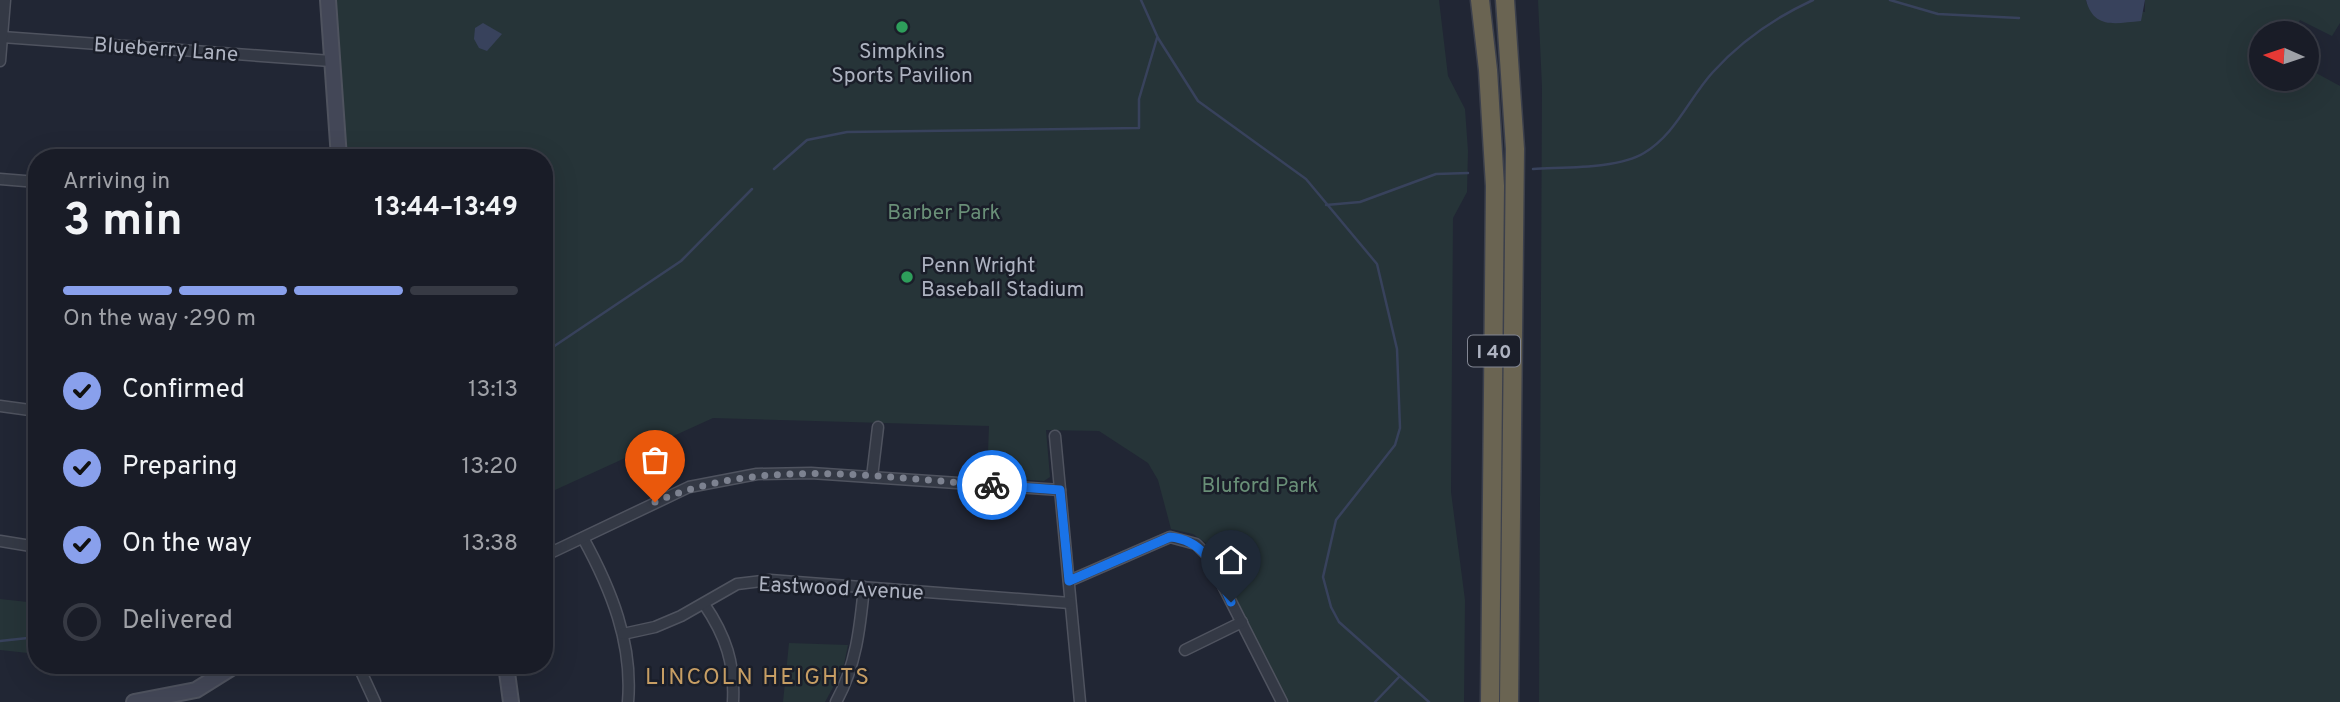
<!DOCTYPE html>
<meta charset="utf-8">
<style>
body{margin:0;font-family:Overpass,sans-serif;background:#22252f;color:#f1f3f6;height:100vh;display:flex;flex-direction:column;font-size:26px;white-space:nowrap}
*{box-sizing:border-box;margin:0}
p{font-size:23px;color:#9fa1a7}
.icon{flex:none;width:38px;height:38px;fill:none;stroke:currentColor;stroke-width:2;stroke-linecap:round;stroke-linejoin:round}
.map{position:relative;flex:1;overflow:hidden}
.side{position:absolute;left:28px;top:149px;width:525px;height:525px;display:flex;flex-direction:column;background:#191c27;border-radius:28px;box-shadow:0 7px 28px #0002,0 0 0 2px #373a44}
.side>*{flex:none}
.needle{width:46px;rotate:273deg}
.controls{position:absolute;left:2249px;top:21px;display:grid;gap:14px}
.controls a{display:grid;place-items:center;width:70px;height:70px;border-radius:50%;background:#191c27;box-shadow:0 7px 28px #0002,0 0 0 2px #373a44;font-size:35px}
.pin{position:absolute;display:grid;place-items:center;width:60px;height:60px;color:#fff;margin:-72px -30px;border-radius:50% 50% 50% 0;rotate:-45deg;box-shadow:0 0 7px #0007}
.pin .icon{rotate:45deg}
.courier{position:absolute;display:grid;place-items:center;width:70px;height:70px;margin:-35px;border:5px solid #1a73e8;border-radius:50%;background:#fff;color:#222;box-shadow:0 2px 9px #0007}
.headline em{font-style:normal;font-weight:700}
.headline div{display:flex;flex-direction:column-reverse}
.headline{display:flex;align-items:center;justify-content:space-between;height:119px;padding:0 35px}
h1{font-size:46px;font-weight:700;line-height:52px}
.bar{display:grid;grid-template-columns:repeat(4,1fr);gap:10px 7px;align-content:center;height:84px;padding:0 35px}
.bar i{height:9px;border-radius:5px;background:#373a44}
.bar .current{background:#89a0ec}
.bar p{grid-column:span 4}
ol{padding:0 35px;list-style:none}
li{display:flex;align-items:center;gap:21px;height:77px}
li p{margin-inline-start:auto}
li .icon{padding:7px;border-radius:50%;background:#89a0ec;color:#111;stroke-width:4}
li:last-child{color:#9fa1a7}
li i{width:38px;height:38px;border:4px solid #373a44;border-radius:50%}
.map>svg:first-child{display:block}
.green{fill:#263438}
.water{fill:#38425c}
.lines{fill:none;stroke-linecap:round;stroke-linejoin:round}
.stream{stroke:#38425c;stroke-width:2.5}
.street-casing{stroke:#4f535f;stroke-width:13}
.secondary-casing{stroke:#4f535f;stroke-width:18}
.highway-casing{stroke:#3c404c;stroke-width:21}
.street{stroke:#343945;stroke-width:10}
.secondary{stroke:#434757;stroke-width:14}
.highway{stroke:#6a6452;stroke-width:18}
.done{stroke:#7d8290;stroke-width:7;stroke-dasharray:0 12.6}
.route{stroke:#1a73e8;stroke-width:9}
.leisure-dot{fill:#2e9e5b;stroke:#1a1e29;stroke-width:2.5}
.labels{text-anchor:middle;stroke-width:5;stroke-linejoin:round;paint-order:stroke}
.shield{fill:#1a1e29;stroke:#828693;stroke-width:2}
.shield-label{font-size:19px;font-weight:bold;fill:#aeb3c1}
.street-label{font-size:21px;fill:#aeb3c1;stroke:#1a1e29}
.poi-label{font-size:21px;fill:#aeb3c1;stroke:#1a1e29}
.park-label{font-size:21px;fill:#698f77;stroke:#1a1e29}
.neighbourhood-label{font-size:23px;letter-spacing:2px;fill:#c79e64;stroke:#1a1e29}
</style>
<div class="map">
<svg width="2340" height="702" viewBox="0 0 2340 702">
<rect width="100%" height="100%" fill="#212634"/>
<g class="green">
<path d="M336,0H1439L1448,76L1465,109L1468,151L1467,192L1453,218L1451,492L1465,600L1464,702H1287L1206,543L1193,534L1171,529L1158,480L1148,463L1099,431L1046,430L1050,477L1044,481L987,477L989,426L713,418L544,495V158L345,157Z"/>
<path d="M1538,0H2086L2087,4L2145,12V0H2340V23L2332,36L2300,20L2292,33H2261V79H2306L2307,68L2340,86V702H1539L1542,87Z"/>
<path d="M0,599L37,603V654L0,650Z"/>
<path d="M789,643L848,645L843,669L825,702H783Z"/>
</g>
<g class="water">
<path d="M2086,0H2145L2141,21C2116,23 2094,30 2086,0Z"/>
<path d="M483,23L502,34L487,51L479,48L474,39L475,28Z"/>
</g>
<g class="lines">
<g class="stream">
<path d="M1141,0L1158,38L1198,101L1306,179L1377,264L1397,349L1400,428L1395,445L1336,520L1323,577L1331,607L1339,622L1429,702"/>
<path d="M1890,0L1938,14L2019,18"/>
<path d="M774,169L807,140L847,132L1139,128V99L1157,38"/>
<path d="M1533,169C1564,167 1618,169 1644,153C1676,134 1689,98 1713,72C1741,41 1776,17 1813,0"/>
<path d="M1326,205L1360,202L1436,174L1468,173"/>
<path d="M544,353L681,261L752,189"/>
<path d="M0,641L37,637"/>
<path d="M1375,702L1399,677"/>
</g>
<defs>
<g id="street">
<path d="M2,37L331,61"/>
<path d="M0,61L5,0"/>
<path d="M0,179L37,182"/>
<path d="M0,406L37,411"/>
<path d="M1055,436L1080,702"/>
<path d="M872,477L878,427"/>
<path d="M583,538C611,589 633,643 628,702"/>
<path d="M0,541L37,547"/>
<path d="M544,556L689,487L757,474L811,473L1060,490"/>
<path d="M1069,581L1170,537L1196,544L1207,555L1219,578L1282,702"/>
<path d="M704,604C726,636 735,664 733,702"/>
<path d="M623,634L655,627L681,616L737,584L770,580L1070,603"/>
<path d="M1185,650L1242,622"/>
<path d="M358,665L375,702"/>
<path d="M836,702C856,666 860,628 864,587"/>
</g>
<g id="secondary">
<path d="M328,0L339,158"/>
<path d="M506,665L511,702"/>
<path d="M134,702L196,690L236,665"/>
</g>
<g id="highway">
<path d="M1480,0L1488,70L1495,186L1490,702"/>
<path d="M1505,0L1515,149L1509,702"/>
</g>
</defs>
<use href="#street" class="street-casing"/>
<use href="#secondary" class="secondary-casing"/>
<use href="#highway" class="highway-casing"/>
<use href="#street" class="street"/>
<use href="#secondary" class="secondary"/>
<use href="#highway" class="highway"/>
</g>
<g class="lines">
<path class="done" d="M655,502C762,456 880,478 992,485"/>
<path class="route" d="M992,485L1060,490L1069,581L1170,537C1207,540 1217,573 1231,602"/>
</g>
<g class="leisure-dot">
<circle cx="902" cy="27" r="7"/>
<circle cx="907" cy="277" r="7"/>
</g>
<g class="labels">
<rect class="shield" x="1468" y="335.5" width="52" height="31" rx="5"/>
<g class="shield-label">
<text x="1494" y="358">I 40</text>
</g>
<g class="street-label">
<text transform="translate(166 49) rotate(4)" y="7">Blueberry Lane</text>
<text transform="translate(841 588) rotate(3)" y="7">Eastwood Avenue</text>
</g>
<g class="poi-label">
<text x="902" y="58">Simpkins<tspan x="902" dy="24">Sports Pavilion</tspan></text>
<text x="921" y="272" text-anchor="start">Penn Wright<tspan x="921" dy="24">Baseball Stadium</tspan></text>
</g>
<g class="park-label">
<text x="944" y="219">Barber Park</text>
<text x="1260" y="492">Bluford Park</text>
</g>
<g class="neighbourhood-label">
<text x="758" y="684">LINCOLN HEIGHTS</text>
</g>
</g>
</svg>
<div class="controls">
<a><svg class="needle" viewBox="-14 -14 28 28"><path d="M0-13l5 13h-10z" fill="#e53935"/><path d="M0 13l5-13h-10z" fill="#9fa1a7"/></svg></a>
</div>
<div class="pin" style="left:655px;top:502px;background:#ea580c"><svg class="icon" aria-label="bag" viewBox="0 0 24 24"><path d="M5 8h14l-1 12H6zM9 8a3 3 0 0 1 6 0"/></svg></div>
<div class="pin" style="left:1231px;top:602px;background:#1f2937"><svg class="icon" aria-label="home" viewBox="0 0 24 24"><path d="M3 11l9-7 9 7M6 9v11h12V9"/></svg></div>
<div class="courier" style="left:992px;top:485px"><svg class="icon" aria-label="bike" viewBox="0 0 24 24"><circle cx="6" cy="16" r="4"/><circle cx="18" cy="16" r="4"/><path d="M6 16l4-8h5l3 8M10 8l3 8H6M13 5h3"/></svg></div>
<section class="side">
<div class="headline"><div><h1>3 min</h1><p>Arriving in</p></div><em>13:44–13:49</em></div>
<div class="bar"><i class="current"></i><i class="current"></i><i class="current"></i><i></i><p>On the way · 290 m</p></div>
<ol>
<li><svg class="icon" aria-label="check" viewBox="0 0 24 24"><path d="M5 12l5 5 9-10"/></svg>Confirmed<p>13:13</p></li>
<li><svg class="icon" aria-label="check" viewBox="0 0 24 24"><path d="M5 12l5 5 9-10"/></svg>Preparing<p>13:20</p></li>
<li><svg class="icon" aria-label="check" viewBox="0 0 24 24"><path d="M5 12l5 5 9-10"/></svg>On the way<p>13:38</p></li>
<li><i></i>Delivered</li>
</ol>
</section>
</div>
